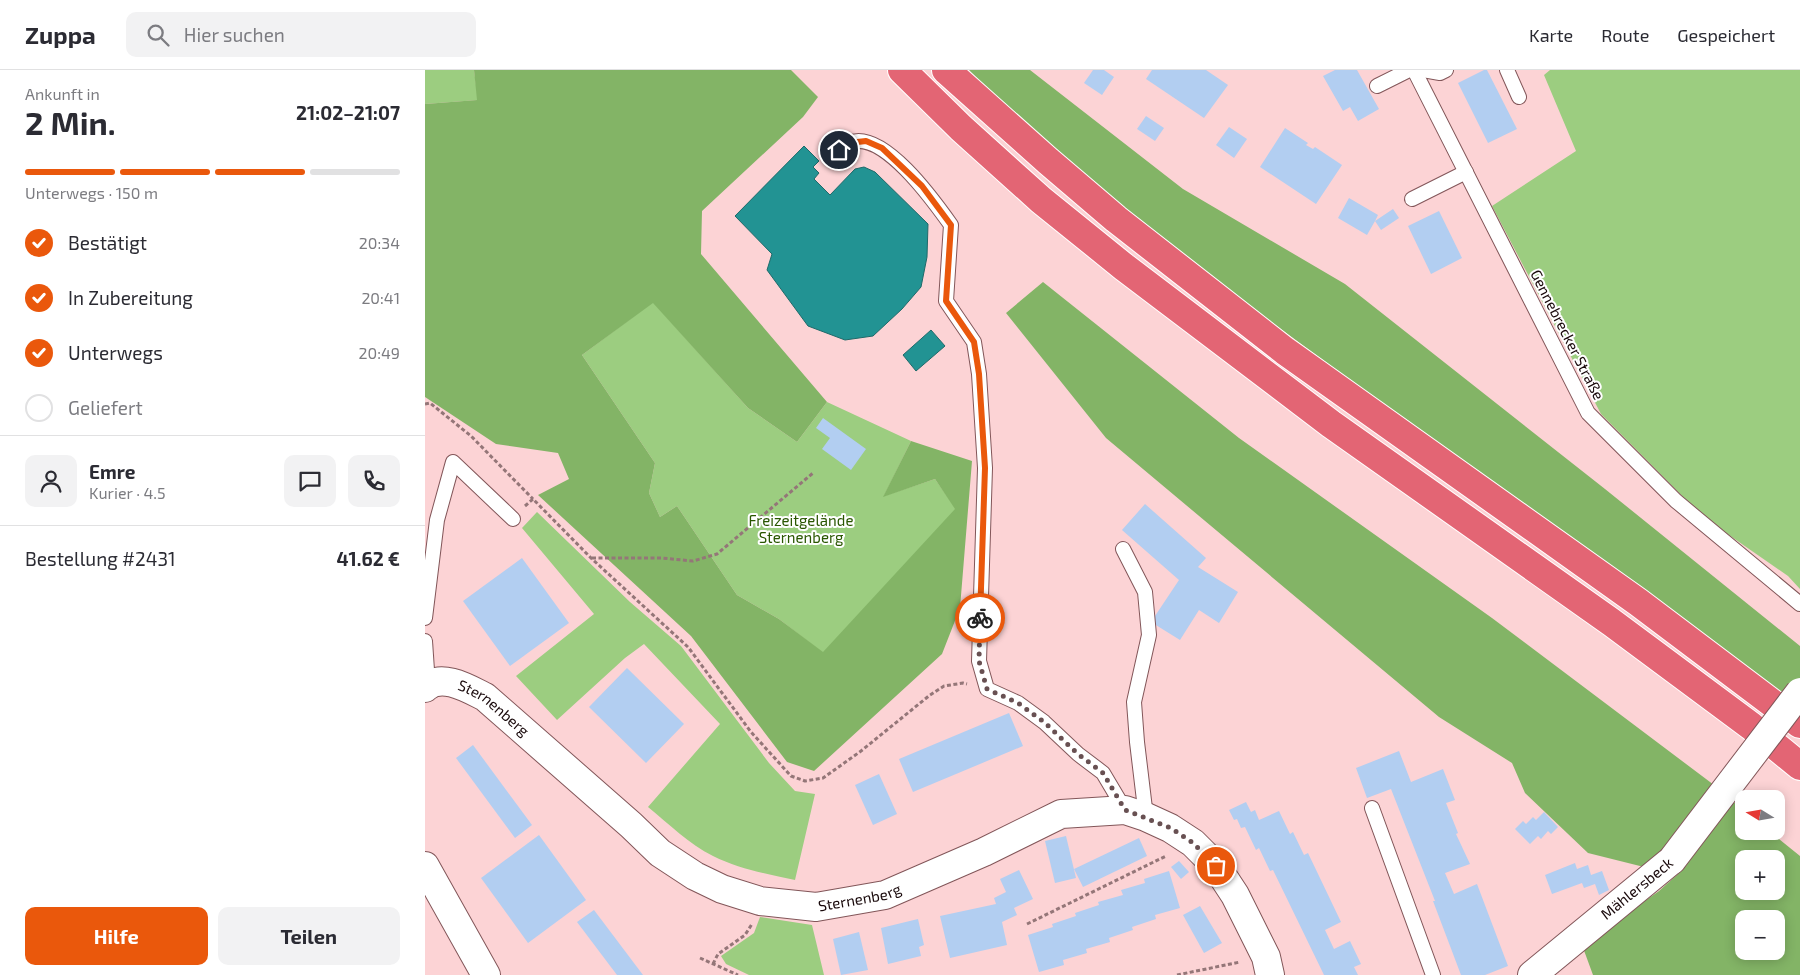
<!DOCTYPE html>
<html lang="de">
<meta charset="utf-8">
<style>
body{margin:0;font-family:"Exo 2",sans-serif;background:#f2f2f3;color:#2b2b33;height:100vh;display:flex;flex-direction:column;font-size:19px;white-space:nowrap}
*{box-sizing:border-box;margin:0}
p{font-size:16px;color:#7c7c81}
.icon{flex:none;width:28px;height:28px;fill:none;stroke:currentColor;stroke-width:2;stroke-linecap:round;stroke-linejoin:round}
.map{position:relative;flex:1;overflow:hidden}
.panel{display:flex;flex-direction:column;background:#fff;width:425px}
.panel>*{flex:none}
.needle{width:32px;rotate:281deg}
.tools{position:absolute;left:1310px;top:720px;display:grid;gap:10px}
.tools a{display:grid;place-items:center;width:50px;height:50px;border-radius:10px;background:#fff;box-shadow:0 2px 12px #0003;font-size:25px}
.pin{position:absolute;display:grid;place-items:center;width:42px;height:42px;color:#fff;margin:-21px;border:2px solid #fff;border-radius:50%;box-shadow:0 1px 5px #0007}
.courier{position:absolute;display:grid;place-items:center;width:50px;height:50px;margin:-25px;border:4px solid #ea580c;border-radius:50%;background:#fff;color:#222;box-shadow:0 1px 6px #0007}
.summary em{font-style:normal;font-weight:700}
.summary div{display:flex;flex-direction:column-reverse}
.summary{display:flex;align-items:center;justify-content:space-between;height:85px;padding:0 25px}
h1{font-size:32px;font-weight:700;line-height:38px}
.bar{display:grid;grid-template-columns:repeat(4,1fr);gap:8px 5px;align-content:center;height:60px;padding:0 25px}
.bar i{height:6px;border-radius:4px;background:#e1e1e2}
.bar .selected{background:#ea580c}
.bar p{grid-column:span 4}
.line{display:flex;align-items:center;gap:12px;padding:0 25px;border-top:1px solid #e1e1e2}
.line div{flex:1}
.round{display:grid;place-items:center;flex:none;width:52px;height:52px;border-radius:10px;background:#f2f2f3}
ol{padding:0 25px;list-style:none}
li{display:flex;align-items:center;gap:15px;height:55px}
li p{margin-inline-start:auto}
li .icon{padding:5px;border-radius:50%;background:#ea580c;color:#fff;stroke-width:4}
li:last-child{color:#7c7c81}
li i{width:28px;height:28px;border:2px solid #e1e1e2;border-radius:50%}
.cta{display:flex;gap:10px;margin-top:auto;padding:10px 25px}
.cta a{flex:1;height:58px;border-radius:10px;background:#ea580c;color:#fff;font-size:20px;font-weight:700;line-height:58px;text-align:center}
.cta a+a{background:#f2f2f3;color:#2b2b33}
header{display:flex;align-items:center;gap:30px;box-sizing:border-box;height:70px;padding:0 25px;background:#fff;border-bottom:1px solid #e1e1e2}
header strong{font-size:24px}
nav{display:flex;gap:28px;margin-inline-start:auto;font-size:18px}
.search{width:350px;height:45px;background:#f2f2f3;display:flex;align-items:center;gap:12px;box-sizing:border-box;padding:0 18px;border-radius:10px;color:#7c7c81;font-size:19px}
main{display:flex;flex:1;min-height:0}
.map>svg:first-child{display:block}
.green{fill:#9ccd80}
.forest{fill:#83b466;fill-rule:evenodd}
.water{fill:#229393;stroke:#1f6a6a}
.building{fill:#b2cef1}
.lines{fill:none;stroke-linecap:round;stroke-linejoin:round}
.lane-casing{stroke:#825659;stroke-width:16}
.street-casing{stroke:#825659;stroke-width:30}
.highway-casing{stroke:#fff;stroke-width:30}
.path{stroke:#947678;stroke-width:3;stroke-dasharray:4 2.5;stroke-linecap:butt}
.lane{stroke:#fff;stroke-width:14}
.street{stroke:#fff;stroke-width:28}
.highway{stroke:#e36574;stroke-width:28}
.street-bridge-casing{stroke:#825659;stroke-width:30;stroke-linecap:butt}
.street-bridge{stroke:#fff;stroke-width:28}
.done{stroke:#685052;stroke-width:5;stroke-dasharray:0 9}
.route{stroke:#ea580c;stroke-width:6}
.labels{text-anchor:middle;stroke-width:4;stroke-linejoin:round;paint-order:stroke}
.street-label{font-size:15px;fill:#19090b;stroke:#fff}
.park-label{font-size:15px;fill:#295600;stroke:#fff}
</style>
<header>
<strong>Zuppa</strong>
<div class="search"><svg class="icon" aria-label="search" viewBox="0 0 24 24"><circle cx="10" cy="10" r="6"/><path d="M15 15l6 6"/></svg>Hier suchen</div>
<nav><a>Karte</a><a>Route</a><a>Gespeichert</a></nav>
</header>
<main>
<section class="panel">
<div class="summary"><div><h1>2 Min.</h1><p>Ankunft in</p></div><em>21:02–21:07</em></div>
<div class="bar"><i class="selected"></i><i class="selected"></i><i class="selected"></i><i></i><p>Unterwegs · 150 m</p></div>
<ol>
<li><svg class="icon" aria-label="check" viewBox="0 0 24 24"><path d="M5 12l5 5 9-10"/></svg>Bestätigt<p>20:34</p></li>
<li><svg class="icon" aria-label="check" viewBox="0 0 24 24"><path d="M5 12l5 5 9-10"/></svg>In Zubereitung<p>20:41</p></li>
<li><svg class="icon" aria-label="check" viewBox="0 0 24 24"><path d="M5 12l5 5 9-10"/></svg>Unterwegs<p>20:49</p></li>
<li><i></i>Geliefert</li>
</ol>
<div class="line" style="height:90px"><a class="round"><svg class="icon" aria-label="person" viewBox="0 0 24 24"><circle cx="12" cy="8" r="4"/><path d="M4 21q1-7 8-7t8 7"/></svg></a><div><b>Emre</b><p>Kurier · 4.5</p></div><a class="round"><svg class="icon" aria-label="chat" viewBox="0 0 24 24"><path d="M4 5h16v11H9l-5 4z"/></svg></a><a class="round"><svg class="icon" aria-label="phone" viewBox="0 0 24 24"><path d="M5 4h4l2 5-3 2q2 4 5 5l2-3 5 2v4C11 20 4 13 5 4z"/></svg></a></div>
<div class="line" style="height:65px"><div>Bestellung #2431</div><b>41.62 €</b></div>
<div class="cta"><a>Hilfe</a><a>Teilen</a></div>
</section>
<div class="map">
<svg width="1375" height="905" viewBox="0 0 1375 905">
<rect width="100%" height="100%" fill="#fcd3d5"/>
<g class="green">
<path d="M0,0H49L53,30L0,34Z"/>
<path d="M1125,0H1375V519L1363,506L1278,447L1176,344L1067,136L1151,81L1119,5Z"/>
<path d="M228,232L323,338L372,372L402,332L486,371L459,426L510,409L531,439L398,583L354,549L312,525L252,436L235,447L224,423L230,393L157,285Z"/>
<path d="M112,442L205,532L256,576L344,693L370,721L390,724L370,810C342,804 314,799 288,786C264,774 244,754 223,737L295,654L219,574L200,588L132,650L91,606L169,544L97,458Z"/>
<path d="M335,847L387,855L399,905H324L301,894L296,886L329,863Z"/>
</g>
<g class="forest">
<path d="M49,0H366L393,27L378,47L277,141L276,184L402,332L372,372L323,338L228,233L157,285L230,393L224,423L235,447L252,436L312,525L354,549L398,582L530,439L510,409L458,427L486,371L547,391L535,538L517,584L389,701L362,692L266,566L113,425L144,409L133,383L71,374L0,327V34L52,30Z"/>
<path d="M544,0H605L758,119L920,214L1180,419L1375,576V645L1232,537L707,149L568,26Z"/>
<path d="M618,212L814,368L1067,548L1289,715L1237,782L1219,797L1163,783L1100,723L1087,693L1014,647L681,368L581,243Z"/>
<path d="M1307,731L1319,740V761H1344L1375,786V905H1168L1157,875L1234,821L1253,804ZM1319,789H1351V821H1319ZM1319,849H1351V881H1319Z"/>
</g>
<g class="water">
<path d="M379,76L394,91L388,97L394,103L389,109L405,125L430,99L439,97L450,102L503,154L502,187L496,217L477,239L448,266L420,270L383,256L342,200L347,184L310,146Z"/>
<path d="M506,260L520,276L491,301L478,285Z"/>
</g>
<g class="building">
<path d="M668,0H679L689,7L677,25L659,13Z"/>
<path d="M727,0H781L803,15L779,48L721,9Z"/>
<path d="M910,0H932L954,39L933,51L925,37L918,41L898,6Z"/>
<path d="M1059,0H1062L1092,59L1063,73L1033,13Z"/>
<path d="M721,46L739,58L730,71L712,59Z"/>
<path d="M804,57L822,69L809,88L791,75Z"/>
<path d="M860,58L883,73L881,75L888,79L890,77L917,95L891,134L835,97Z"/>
<path d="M924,128L953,145L950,151L968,139L974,148L956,160L950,151L942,165L913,148Z"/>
<path d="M1014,141L1037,188L1006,204L983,156Z"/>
<path d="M398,348L441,379L426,400L397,379L405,368L391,358Z"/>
<path d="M720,434L781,488L773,497L813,522L794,553L774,540L755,570L726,552L754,510L697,460Z"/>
<path d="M97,488L144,553L85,596L38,531Z"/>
<path d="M202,598L259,654L221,693L164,637Z"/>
<path d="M584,643L598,676L488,722L474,689Z"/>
<path d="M48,675L107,755L90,768L31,688Z"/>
<path d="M974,681L986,712L1018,699L1030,730L1021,733L1033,763L1031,764L1045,794L1020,803L1029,824L1052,814L1083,896L1060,905H1036L1008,831H1010L966,719L942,728L931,698Z"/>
<path d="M454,704L472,744L448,755L430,715Z"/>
<path d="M821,732L826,742L830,740L834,750L854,741L865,764L868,762L879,785L883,783L916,852L900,860L909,879L925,871L936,894L929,897L933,905H899L848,800L845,801L834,778L831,780L820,757L816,758L812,749L809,750L804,740Z"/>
<path d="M1119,742L1133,757L1126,764L1123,761L1116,769L1113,766L1105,774L1090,759L1098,751L1101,754L1108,747L1111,750Z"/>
<path d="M114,765L161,830L103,873L56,808Z"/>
<path d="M641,766L651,808L630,813L620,771Z"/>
<path d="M714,768L722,786L658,817L649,799Z"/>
<path d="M754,791L764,802L756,809L746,797Z"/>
<path d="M1150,793L1152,799L1163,795L1166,805L1177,801L1184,820L1174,825L1170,814L1159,818L1157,813L1127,824L1120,805Z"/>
<path d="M594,800L608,829L589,838L592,845L577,852L582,875L525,888L515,846L571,834L569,828L581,822L575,809Z"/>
<path d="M744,801L755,838L730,845L731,849L707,857L708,860L684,868L685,872L661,879L662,883L638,890L639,895L614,902L603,865L628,857L627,854L651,846L650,843L674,835L673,832L698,825L696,820L720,813L719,809Z"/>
<path d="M775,836L797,873L779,883L758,845Z"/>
<path d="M169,840L218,905H192L152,852Z"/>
<path d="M493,849L499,875L494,877L496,886L463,894L456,858Z"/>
<path d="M434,862L443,900L416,905L408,869Z"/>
</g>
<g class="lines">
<defs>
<g id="lane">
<path d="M989,0L1163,343L1251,431L1375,534"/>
<path d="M998,0L1015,3L1021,0"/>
<path d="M1082,0L1094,27"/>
<path d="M952,16L984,0"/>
<path d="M405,87C411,83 417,76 424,73C457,58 509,131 526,155L521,231L549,272L554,304L560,398L554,591L562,619L593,633L619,652L653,684L678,703L700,740"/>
<path d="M987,129L1041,102"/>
<path d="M698,479L720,522L724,565L709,632L712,672L721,747"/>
<path d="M0,548L12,450L28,392L88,449"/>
<path d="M0,571L3,615"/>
<path d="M947,738L1008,905"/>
</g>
<g id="street">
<path id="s1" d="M0,618C16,602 44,619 60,627L206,755L235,783L270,806L297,819L335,831L391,837L460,825L559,782L636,744L700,740L721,747L745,758L768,773L791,796L810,825L841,887L845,905"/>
<path d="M0,796L61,905"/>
<path id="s2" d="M1107,905L1247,790"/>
</g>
<g id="highway">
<path d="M477,0L536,58L616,130L699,197L906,354L1186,552L1326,656L1375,696"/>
<path d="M521,0L623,91L691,149L860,281L1213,532L1375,654"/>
</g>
</defs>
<use href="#lane" class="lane-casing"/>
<use href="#street" class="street-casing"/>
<use href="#highway" class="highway-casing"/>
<g class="path">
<path d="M0,334L5,333L46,366L108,429"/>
<path d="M100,436L108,429L166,488L263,577L326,662L366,706L380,711L398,708L436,681L505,625L519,616L538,613L542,614"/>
<path d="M167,488H237L268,491L292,484L388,403"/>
<path d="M602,854L741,786"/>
<path d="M275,888L313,905"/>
<path d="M288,894L293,884L320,865L327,854"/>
<path d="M752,905L815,892"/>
</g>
<use href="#lane" class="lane"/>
<use href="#street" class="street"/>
<use href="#highway" class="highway"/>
<defs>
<path id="street-bridge" d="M1247,790L1375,622"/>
</defs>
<use href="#street-bridge" class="street-bridge-casing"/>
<use href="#street-bridge" class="street-bridge"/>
</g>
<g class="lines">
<path class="done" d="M555,548L554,591L562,619L593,633L619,652L653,684L678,703L700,740L746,758L768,773L791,796"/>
<path class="route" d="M414,80L424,73L441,71L457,78L497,116L526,155L521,231L549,272L554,304L560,398L555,548"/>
</g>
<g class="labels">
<g class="street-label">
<text transform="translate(1142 265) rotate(63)" y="5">Gennebrecker Straße</text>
<text dy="5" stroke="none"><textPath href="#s1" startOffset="78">Sternenberg</textPath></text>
<text dy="5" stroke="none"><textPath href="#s2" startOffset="136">Mählersbeck</textPath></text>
<text dy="5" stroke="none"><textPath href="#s1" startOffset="512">Sternenberg</textPath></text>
</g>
<g class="park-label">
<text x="376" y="456">Freizeitgelände<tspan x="376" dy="17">Sternenberg</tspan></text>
</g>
</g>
</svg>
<div class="tools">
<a><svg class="needle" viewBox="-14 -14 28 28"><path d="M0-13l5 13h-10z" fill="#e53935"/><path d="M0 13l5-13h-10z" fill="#7c7c81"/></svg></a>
<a>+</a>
<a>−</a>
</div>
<div class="pin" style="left:791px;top:796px;background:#ea580c"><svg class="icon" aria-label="bag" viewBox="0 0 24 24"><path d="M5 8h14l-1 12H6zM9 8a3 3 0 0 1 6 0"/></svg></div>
<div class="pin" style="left:414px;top:80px;background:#1f2937"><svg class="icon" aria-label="home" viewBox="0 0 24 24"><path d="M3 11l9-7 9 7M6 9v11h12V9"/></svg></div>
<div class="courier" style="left:555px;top:548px"><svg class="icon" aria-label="bike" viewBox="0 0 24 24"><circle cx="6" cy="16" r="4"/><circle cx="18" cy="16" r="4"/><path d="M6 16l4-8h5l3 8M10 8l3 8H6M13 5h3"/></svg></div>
</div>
</main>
